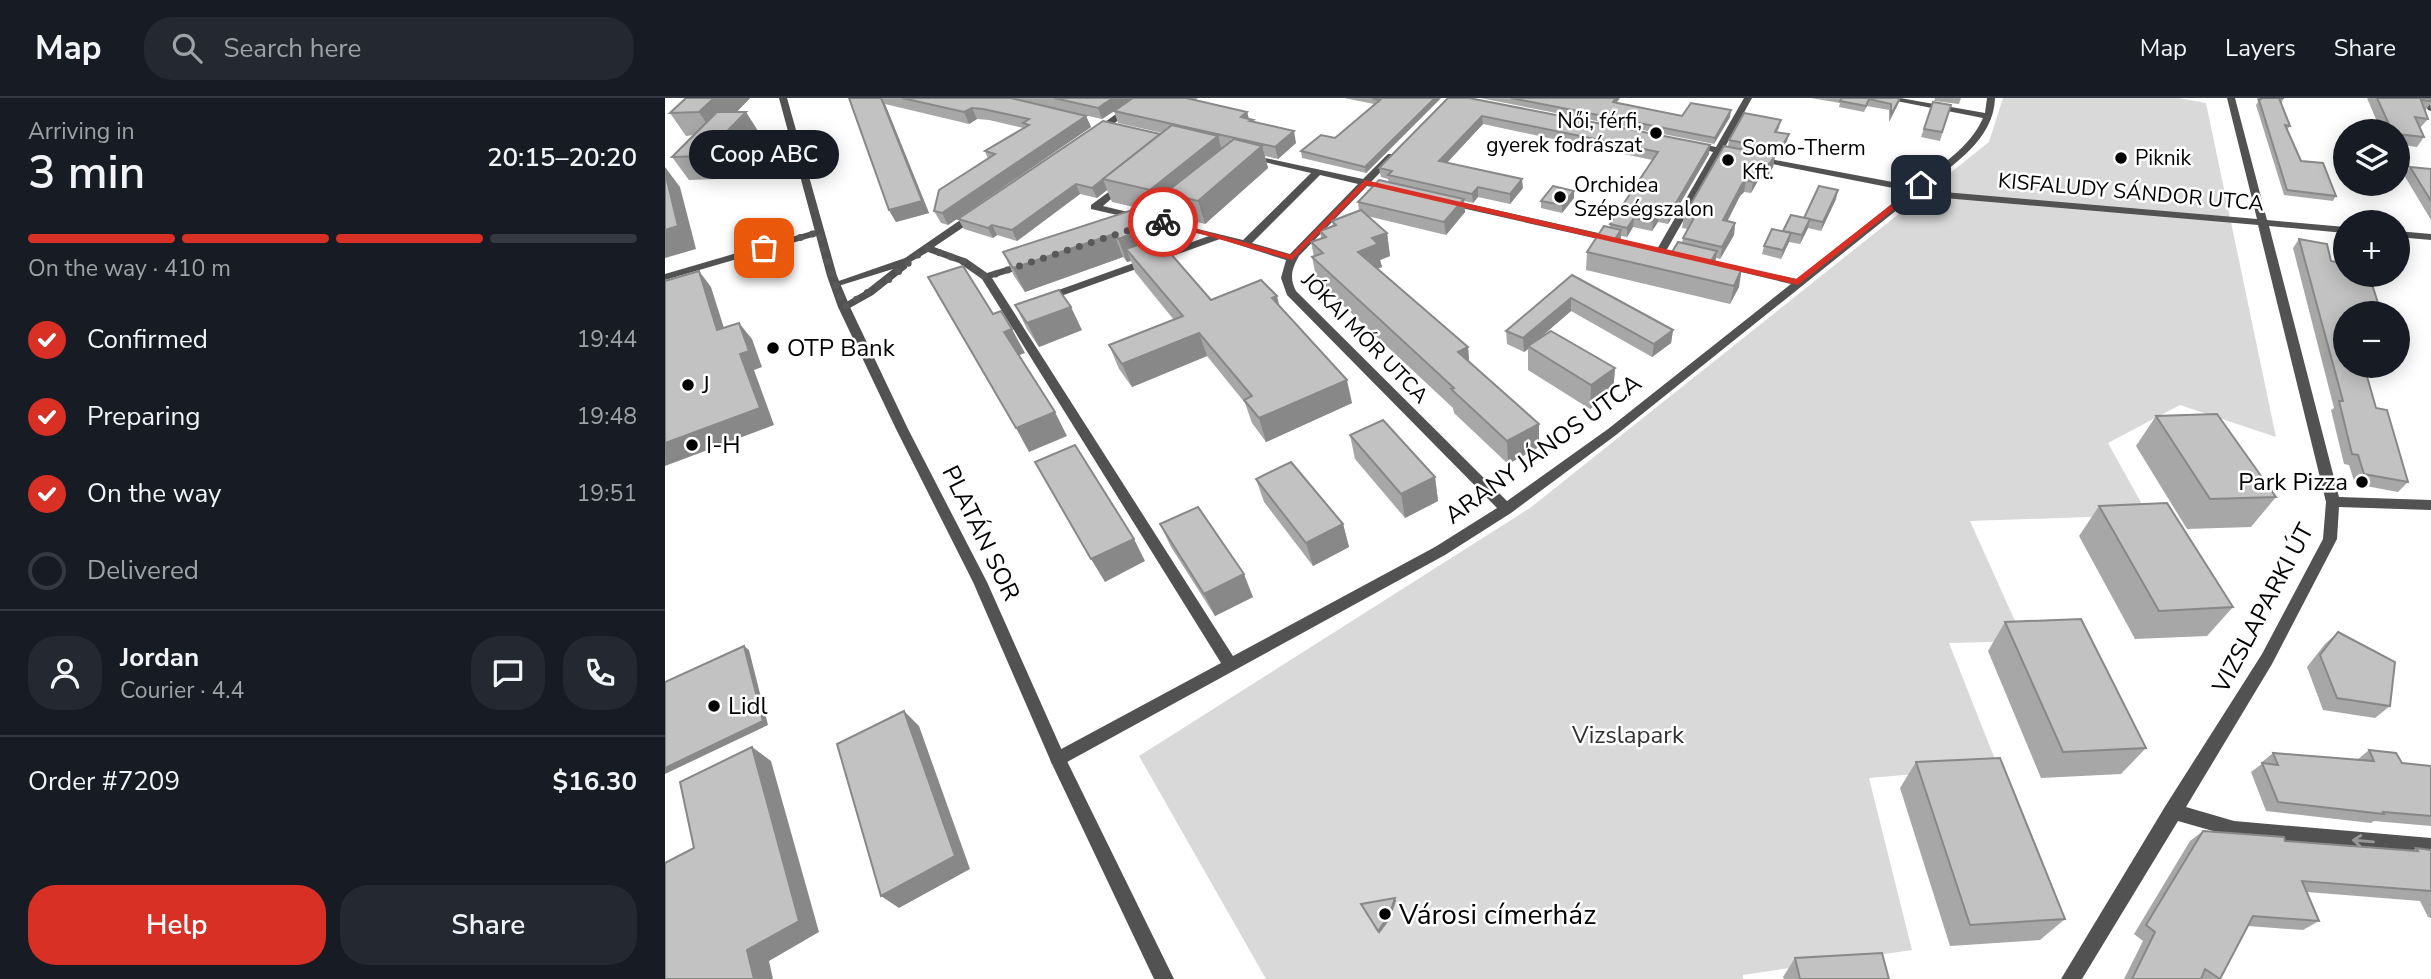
<!DOCTYPE html>
<meta charset="utf-8">
<style>
body{margin:0;font-family:"Nunito Sans",sans-serif;background:#242831;color:#f1f3f6;height:100vh;display:flex;flex-direction:column;font-size:26px;white-space:nowrap}
*{box-sizing:border-box;margin:0}
p{font-size:23px;color:#9ea1a6}
.icon{flex:none;width:38px;height:38px;fill:none;stroke:currentColor;stroke-width:2;stroke-linecap:round;stroke-linejoin:round}
.map{position:relative;flex:1;overflow:hidden}
.sheet{display:flex;flex-direction:column;background:#171b24;width:665px}
.sheet>*{flex:none}
.buttons{position:absolute;left:1668px;top:21px;display:grid;gap:14px}
.buttons a{display:grid;place-items:center;width:77px;height:77px;border-radius:50%;background:#171b24;box-shadow:0 4px 18px #0003;font-size:35px}
.pin{position:absolute;display:grid;place-items:center;width:60px;height:60px;color:#fff;margin:-30px;border-radius:14px;box-shadow:0 4px 10px #0006}
.courier{position:absolute;display:grid;place-items:center;width:70px;height:70px;margin:-35px;border:5px solid #d93025;border-radius:50%;background:#fff;color:#222;box-shadow:0 2px 9px #0007}
.bubble{position:absolute;height:49px;border-radius:24px;background:#171b24;box-shadow:0 4px 18px #0003;font-size:23px;font-weight:600;line-height:49px;text-align:center}
.overview em{font-style:normal;font-weight:600}
.overview div{display:flex;flex-direction:column-reverse}
.overview{display:flex;align-items:center;justify-content:space-between;height:119px;padding:0 28px}
h1{font-size:46px;font-weight:600;line-height:52px}
.bar{display:grid;grid-template-columns:repeat(4,1fr);gap:10px 7px;align-content:center;height:84px;padding:0 28px}
.bar i{height:9px;border-radius:5px;background:#363941}
.bar .on{background:#d93025}
.bar p{grid-column:span 4}
.line{display:flex;align-items:center;gap:18px;padding:0 28px;border-top:2px solid #363941}
.line div{flex:1}
.round{display:grid;place-items:center;flex:none;width:74px;height:74px;border-radius:28px;background:#242831}
ol{padding:0 28px;list-style:none}
li{display:flex;align-items:center;gap:21px;height:77px}
li p{margin-inline-start:auto}
li .icon{padding:7px;border-radius:50%;background:#d93025;color:#fff;stroke-width:4}
li:last-child{color:#9ea1a6}
li i{width:38px;height:38px;border:4px solid #363941;border-radius:50%}
.primary-button{display:flex;gap:14px;margin-top:auto;padding:14px 28px}
.primary-button a{flex:1;height:80px;border-radius:28px;background:#d93025;color:#fff;font-size:28px;font-weight:600;line-height:80px;text-align:center}
.primary-button a+a{background:#242831;color:#f1f3f6}
header{display:flex;align-items:center;gap:42px;box-sizing:border-box;height:98px;padding:0 35px;background:#171b24;border-bottom:2px solid #363941}
header strong{font-size:33px}
nav{display:flex;gap:38px;margin-inline-start:auto;font-size:24px}
.search{width:490px;height:63px;background:#242831;display:flex;align-items:center;gap:18px;box-sizing:border-box;padding:0 24px;border-radius:28px;color:#9ea1a6;font-size:26px}
main{display:flex;flex:1;min-height:0}
.map>svg:first-child{display:block}
.green{fill:#d9d9d9}
.lines{fill:none;stroke-linecap:round;stroke-linejoin:round}
.minor{fill:#525252;fill-rule:evenodd}
.tertiary{fill:#525252;fill-rule:evenodd}
.wall{fill:#a7a7a7}
.shaded-wall{fill:#888}
.building{fill:#c2c2c2;stroke:#888;stroke-width:2}
.oneway{stroke:#979797}
.route{fill:#d93025}
.done{stroke:#595959;stroke-width:7;stroke-dasharray:0 12.6}
.poi-dot{fill:#000;stroke:#fff;stroke-width:2.5}
.labels{text-anchor:middle;stroke-width:5;stroke-linejoin:round;paint-order:stroke}
.far-poi-label{font-size:21px;fill:#000;stroke:#fff;text-anchor:start}
.far-street-label{font-size:21px;fill:#000;stroke:#fff}
.poi-label{font-size:24px;fill:#000;stroke:#fff;text-anchor:start}
.street-label{font-size:24px;fill:#000;stroke:#fff}
.park-label{font-size:24px;fill:#303030;stroke:#fff}
.near-poi-label{font-size:28px;fill:#000;stroke:#fff;text-anchor:start}
</style>
<header>
<strong>Map</strong>
<div class="search"><svg class="icon" aria-label="search" viewBox="0 0 24 24"><circle cx="10" cy="10" r="6"/><path d="M15 15l6 6"/></svg>Search here</div>
<nav><a>Map</a><a>Layers</a><a>Share</a></nav>
</header>
<main>
<section class="sheet">
<div class="overview"><div><h1>3 min</h1><p>Arriving in</p></div><em>20:15–20:20</em></div>
<div class="bar"><i class="on"></i><i class="on"></i><i class="on"></i><i></i><p>On the way · 410 m</p></div>
<ol>
<li><svg class="icon" aria-label="check" viewBox="0 0 24 24"><path d="M5 12l5 5 9-10"/></svg>Confirmed<p>19:44</p></li>
<li><svg class="icon" aria-label="check" viewBox="0 0 24 24"><path d="M5 12l5 5 9-10"/></svg>Preparing<p>19:48</p></li>
<li><svg class="icon" aria-label="check" viewBox="0 0 24 24"><path d="M5 12l5 5 9-10"/></svg>On the way<p>19:51</p></li>
<li><i></i>Delivered</li>
</ol>
<div class="line" style="height:126px"><a class="round"><svg class="icon" aria-label="person" viewBox="0 0 24 24"><circle cx="12" cy="8" r="4"/><path d="M4 21q1-7 8-7t8 7"/></svg></a><div><b>Jordan</b><p>Courier · 4.4</p></div><a class="round"><svg class="icon" aria-label="chat" viewBox="0 0 24 24"><path d="M4 5h16v11H9l-5 4z"/></svg></a><a class="round"><svg class="icon" aria-label="phone" viewBox="0 0 24 24"><path d="M5 4h4l2 5-3 2q2 4 5 5l2-3 5 2v4C11 20 4 13 5 4z"/></svg></a></div>
<div class="line" style="height:91px"><div>Order #7209</div><b>$16.30</b></div>
<div class="primary-button"><a>Help</a><a>Share</a></div>
</section>
<div class="map">
<svg width="1766" height="881" viewBox="0 0 1766 881">
<rect width="100%" height="100%" fill="#fff"/>
<path class="green" d="M1338,0H1514L1541,5L1611,339L1515,307L1443,345L1483,417L1305,423L1359,543L1284,545L1333,669L1204,680L1247,852L1078,877V881H601L474,658L865,410L1324,44Z"/>
<g class="lines">
<g class="minor">
<path d="M473,0H483L435,36H429V32Z"/>
<path d="M1079,0H1087L1059,51L1077,56L1072,59L1056,56L1001,153L1000,155H992L991,153L1048,54L1022,47L1027,44L1051,49Z"/>
<path d="M1216,0H1235L1320,15L1322,0H1330C1329,41 1289,66 1259,90L1279,94L1592,121L1562,0H1570L1602,122L1680,129V135L1604,128L1674,399L1766,402V412L1674,409L1672,441L1607,566L1521,709L1569,723L1766,740V758L1569,739L1513,723L1417,881H1396L1501,707L1597,556L1658,441L1661,404L1593,127L1279,100L1253,95L951,337L846,415L780,457L393,669L387,666L385,661L387,656L556,565L317,181L294,165L263,154L242,166V170L208,197L183,211L179,212L173,209L200,193L228,171L170,189L165,186L240,160L307,114H315V118L269,149L302,161L322,175L358,164H366V168L327,180L568,558L770,449L832,410L622,197L616,180L621,162L555,141L382,203H374V199L544,138L426,111V107L457,84L460,85V89L438,108L578,142L646,75L582,60V56L698,81L723,56H729V60L706,84L729,89V93L702,88L634,158C627,170 624,180 631,193L842,403L943,331L1126,186L1055,169V165L1132,181L1243,93L1092,63L1089,62V58L1249,88C1274,68 1305,50 1318,20ZM655,77L693,86L625,156L587,145Z"/>
<path d="M783,101L951,139L956,142L951,145L779,106L778,104Z"/>
<path d="M154,131L158,132V136L0,182V176Z"/>
<path d="M1732,133L1766,136V142L1732,139Z"/>
</g>
<g class="tertiary">
<path d="M114,0H122L172,178L185,209L243,331L322,484L399,657L509,881H489L387,666L308,484L231,331L173,209L162,178Z"/>
<path d="M1757,0H1765L1766,13L1763,12Z"/>
</g>
</g>
<g class="wall">
<path d="M85,0L72,14L95,36L54,81L24,82L7,59L29,37L21,38L5,15Z"/>
<path d="M184,0H533L530,2L582,14L584,21L588,22V24L631,45L613,61L600,58L603,70L540,126L508,118L504,106L496,112L509,142L497,146L546,202L614,209L687,305L601,344L587,325L580,305L542,258L467,289L454,271L444,247L509,222L470,174L466,163L462,164L458,159L360,194L349,178L338,154L473,110L447,104L442,92L432,100L415,96L352,143L332,137L328,140L299,131L293,121L497,35L453,25L449,13L453,11L437,21L419,17L421,18L426,29L283,127L276,125L269,113L323,61L320,53L358,30L324,22L312,21L304,26L220,6L264,115L231,124L224,112Z"/>
<path d="M679,0H776L701,75L637,60L636,53L670,40L709,6Z"/>
<path d="M783,0L1044,56L1003,126L993,124L987,133L968,129L962,139L956,138V143L1007,154L1017,145L1018,140L1023,131L1017,130L1019,118L1063,49L1064,42L1115,28L1112,34L1122,43L1113,59L1110,58L1108,69L1103,77L1094,81L1086,95L1079,94L1075,98L1062,123L1070,125L1069,137L1055,161L1051,160L1050,164L1074,189L1065,206L921,172L922,154L945,129V126L987,62L818,26L782,65L858,90L845,106L813,99L808,105L799,103L800,114L781,137L702,118L722,135L725,158L715,162L717,169L712,171L803,249L804,264L874,349L843,366L789,315L788,310L652,183L647,159H649L646,144L656,140L655,133L668,128L667,123L694,113L693,104L724,85L723,81L716,79L714,70Z"/>
<path d="M815,0H910L951,5L1017,18L1065,19L1049,46Z"/>
<path d="M1146,0H1235L1233,6L1224,24V12L1202,8L1199,14L1174,9L1175,5Z"/>
<path d="M1270,0H1296L1294,6L1269,3Z"/>
<path d="M1592,0H1619L1616,5L1625,28L1622,32L1636,63L1671,98L1668,103L1619,97L1591,7L1593,4Z"/>
<path d="M1702,0H1766V5L1760,13L1763,21L1755,30L1759,39L1752,49L1732,46V33H1716Z"/>
<path d="M1268,4L1286,7L1275,43L1256,39Z"/>
<path d="M1745,69L1766,71V122L1739,77Z"/>
<path d="M909,93V100L897,115L876,110V103Z"/>
<path d="M1171,101L1156,133L1143,130L1135,146L1124,144L1116,161L1097,156L1099,148L1139,120Z"/>
<path d="M1634,141L1666,163L1713,205L1710,209L1680,215L1711,310L1743,384L1733,394L1690,386L1684,367L1679,366L1666,312L1669,310L1628,150Z"/>
<path d="M907,177L1008,232L1006,245L987,259L906,213L875,240L950,270L948,294L925,311L863,272V251L859,254L842,246L841,233Z"/>
<path d="M350,207L417,232L374,249L362,231Z"/>
<path d="M1491,318L1611,399L1586,429L1522,431L1471,348Z"/>
<path d="M685,337L770,379L773,403L740,420L690,361Z"/>
<path d="M591,381L678,426L684,449L648,468L599,404Z"/>
<path d="M1434,408L1568,509L1542,538L1470,541L1414,438Z"/>
<path d="M495,426L588,499L550,518L506,449Z"/>
<path d="M1340,524L1481,650L1456,676L1376,680L1323,553Z"/>
<path d="M1673,534L1725,608L1710,620L1658,612L1642,569L1660,546Z"/>
<path d="M1704,652L1737,665L1766,668V728L1709,723L1706,725L1601,713L1586,674L1598,665L1597,664L1608,655L1692,662Z"/>
<path d="M1251,664L1400,821L1375,842L1285,848L1235,690Z"/>
<path d="M1538,733L1620,743L1747,753L1751,750L1766,752V820L1763,819L1755,803L1642,794L1654,823L1638,832L1583,828L1555,881H1459L1478,843L1469,836L1525,743Z"/>
<path d="M1130,860L1224,881H1119L1118,879Z"/>
</g>
<g class="shaded-wall">
<path d="M49,0H85L49,37L34,14Z"/>
<path d="M216,0L220,6L264,115L231,124L224,112Z"/>
<path d="M448,0H468L437,21L433,10Z"/>
<path d="M770,0H776L701,75L700,69Z"/>
<path d="M951,0H955L947,11L948,4Z"/>
<path d="M1235,0L1233,6L1224,24L1226,17Z"/>
<path d="M307,10L312,21L304,26L299,14Z"/>
<path d="M1066,12L1065,19L1049,46L1050,40Z"/>
<path d="M81,14L95,36L54,81L38,58Z"/>
<path d="M582,14L585,26L576,19Z"/>
<path d="M421,18L426,29L283,127L277,115Z"/>
<path d="M817,18L818,26L775,72L774,63Z"/>
<path d="M629,33L631,45L613,61L610,49Z"/>
<path d="M1124,36L1122,43L1113,59L1115,52Z"/>
<path d="M553,38L559,60L500,95L504,106L493,115L485,92Z"/>
<path d="M1045,47L1044,56L1003,126L1004,117Z"/>
<path d="M597,48L603,70L540,126L533,103Z"/>
<path d="M1110,58L1108,69L1103,77L1094,81L1086,95L1088,84L1096,70Z"/>
<path d="M0,69L15,89L31,151L0,160Z"/>
<path d="M438,81L442,92L432,100L427,90Z"/>
<path d="M857,81L858,90L845,106V96Z"/>
<path d="M1081,82L1079,94L1075,98L1057,134L1058,122L1077,86Z"/>
<path d="M411,86L415,96L352,143L347,132Z"/>
<path d="M813,89V99L808,105L807,96Z"/>
<path d="M1173,92L1171,101L1156,133L1158,124Z"/>
<path d="M909,93V100L897,115V107Z"/>
<path d="M799,101L800,114L781,137L779,124Z"/>
<path d="M994,115L993,124L987,133L988,124Z"/>
<path d="M502,119L509,142L489,149L461,151L466,163L462,164L453,141L479,126Z"/>
<path d="M969,120L968,129L962,139V130Z"/>
<path d="M1145,121L1143,130L1135,146L1137,137Z"/>
<path d="M1070,125L1069,137L1055,161L1057,149Z"/>
<path d="M327,127L332,137L328,140L323,130Z"/>
<path d="M956,132L955,150L950,141Z"/>
<path d="M722,135L725,158L715,162L717,169L697,177L693,154L707,140Z"/>
<path d="M1126,135L1124,144L1116,161L1118,152Z"/>
<path d="M449,136L458,159L360,194L348,170Z"/>
<path d="M1052,153L1049,171L1046,163Z"/>
<path d="M1077,170L1074,189L1065,206L1069,188Z"/>
<path d="M34,173L46,189L65,249L52,232Z"/>
<path d="M612,198L618,222L607,200Z"/>
<path d="M906,200V213L864,249L863,248V251L859,254L858,240Z"/>
<path d="M406,209L417,232L374,249L362,225Z"/>
<path d="M74,225L87,241L97,269L89,272L109,327L0,368V345L75,256Z"/>
<path d="M347,231L360,255L352,258L339,234Z"/>
<path d="M1008,232L1006,245L987,259L989,246Z"/>
<path d="M534,235L542,258L467,289L457,266Z"/>
<path d="M803,249L805,273L793,254Z"/>
<path d="M950,270L948,294L925,311L926,287Z"/>
<path d="M682,282L687,305L601,344L594,320Z"/>
<path d="M390,314L402,338L364,354L351,330Z"/>
<path d="M874,326V349L843,366L842,343Z"/>
<path d="M770,379L773,403L740,420L736,396Z"/>
<path d="M678,426L684,449L648,468L641,445Z"/>
<path d="M469,441L480,463L440,484L426,461Z"/>
<path d="M579,476L588,499L550,518L539,496Z"/>
<path d="M79,548L84,552L103,627L0,676V670Z"/>
<path d="M239,613L254,628L305,771L234,810L216,798Z"/>
<path d="M87,649L106,663L154,834L104,863L108,881H89L82,852Z"/>
<path d="M730,800L731,803L725,821L714,836L713,833Z"/>
</g>
<g class="building">
<path d="M21,0H49L34,14L5,15Z"/>
<path d="M184,0H216L257,103L224,112Z"/>
<path d="M237,0H346L421,18L277,115L269,113L274,92L330,56L320,53L364,27L358,25L364,21L318,11L307,10L299,14Z"/>
<path d="M389,0H448L433,10Z"/>
<path d="M468,0H521L582,14L576,19L588,22L585,23L629,33L610,49L449,13Z"/>
<path d="M707,0H770L700,69L636,53L656,37L670,40L715,2Z"/>
<path d="M783,0H804L1045,47L1004,117L994,115L988,124L969,120L962,130L945,126L993,54L817,18L774,63L857,81L845,96L813,89L807,96L723,77L727,73L714,70Z"/>
<path d="M846,0H951L948,4L1017,18L1026,5L1066,12L1050,40Z"/>
<path d="M1177,0H1235L1226,17V6L1204,1L1201,8L1175,3Z"/>
<path d="M1596,0H1619H1614L1625,28L1620,27L1636,63L1658,65L1671,98L1622,92L1594,2L1596,1Z"/>
<path d="M1712,0H1765L1766,3L1756,2L1763,21L1750,19L1759,39L1732,36V33H1727Z"/>
<path d="M1268,4L1286,7L1277,34L1259,31Z"/>
<path d="M52,14H81L38,58L7,59Z"/>
<path d="M1079,15L1116,22L1110,34L1124,36L1115,52L1064,42Z"/>
<path d="M438,23L495,36L427,90L411,86L347,132L327,127L323,130L293,121Z"/>
<path d="M507,27L553,38L485,92L438,81Z"/>
<path d="M569,41L597,48L533,103L500,95Z"/>
<path d="M1059,48L1110,58L1105,65L1096,70L1088,84L1081,82L1077,86L1058,122L1070,125L1057,149L1018,140L1029,120L1019,118Z"/>
<path d="M1745,69L1766,71V103Z"/>
<path d="M0,74L13,128L0,132Z"/>
<path d="M714,82L799,101L779,124L693,104Z"/>
<path d="M888,88L909,93L897,107L876,103Z"/>
<path d="M1154,88L1173,92L1158,124L1139,120Z"/>
<path d="M486,106L492,107L502,119L479,126L483,130L453,141L449,136L348,170L338,154Z"/>
<path d="M696,112L722,135L707,140L713,146L693,154L803,249L793,254L874,326L842,343L786,291L789,290L647,159L658,155L646,144L661,139L655,133L671,127L667,123Z"/>
<path d="M1126,117L1145,121L1137,137L1118,133Z"/>
<path d="M939,128L956,132L950,141L1007,154L1013,144L1052,153L1046,163L1077,170L1069,188L922,154Z"/>
<path d="M1107,131L1126,135L1118,152L1099,148Z"/>
<path d="M492,140L546,202L596,182L612,198L607,200L682,282L594,320L579,302L587,298L534,235L457,266L444,247L518,218L461,151Z"/>
<path d="M1634,141L1662,146L1666,163L1680,166V177H1704L1713,205L1709,204L1713,215H1680V268H1699L1711,310L1722,312L1743,384L1699,376L1693,357L1687,356L1674,303H1678Z"/>
<path d="M298,168L328,216L336,213L347,231L339,234L390,314L351,330L263,179Z"/>
<path d="M34,173L52,232L74,225L84,253L75,256L95,310L0,345V183Z"/>
<path d="M907,177L1008,232L989,246L906,200L858,240L841,233Z"/>
<path d="M394,192L406,209L362,225L350,207Z"/>
<path d="M886,233L950,270L926,287L863,248Z"/>
<path d="M1552,316L1611,399L1545,401L1491,318Z"/>
<path d="M718,322L770,379L736,396L685,337Z"/>
<path d="M410,347L469,441L426,461L370,364Z"/>
<path d="M626,364L678,426L641,445L591,381Z"/>
<path d="M1502,405L1568,509L1494,513L1434,408Z"/>
<path d="M533,409L579,476L539,496L495,426Z"/>
<path d="M1416,521L1481,650L1398,654L1340,524Z"/>
<path d="M1673,534L1730,564L1725,608L1672,600L1655,557Z"/>
<path d="M79,548L98,623L0,670V584Z"/>
<path d="M239,613L290,758L216,798L172,646Z"/>
<path d="M87,649L134,823L82,852L89,881H0V765L29,750L15,684Z"/>
<path d="M1704,652L1731,655L1737,665L1766,668V718L1718,714L1719,716L1613,704L1597,665L1613,667L1608,655L1709,663Z"/>
<path d="M1335,660L1400,821L1305,827L1251,664Z"/>
<path d="M1538,733L1619,739L1620,743L1753,753L1751,750L1766,752V793L1637,783L1654,823L1588,818L1555,881L1540,871L1536,881H1467L1490,834L1481,827Z"/>
<path d="M730,800L724,818L713,833L696,806Z"/>
<path d="M1217,855L1224,881H1135L1130,860Z"/>
</g>
<defs><path id="oneway-shaft" d="M-6 0H5M1.5-3L5.5 0L1.5 3" fill="none" stroke-width="1.6" stroke-linecap="round" stroke-linejoin="round" transform="scale(1.75)"/></defs>
<use class="oneway" href="#oneway-shaft" transform="translate(1698 743) rotate(-175)"/>
<path class="route" d="M700,82L1131,181L1254,85L1260,87L1133,187L702,87L627,162L494,124L498,122L626,157Z"/>
<g class="lines">
<path class="done" d="M99,150L154,134L167,178L179,209L226,180L261,150L298,163L321,179L492,123L498,124"/>
</g>
<g class="poi-dot">
<circle cx="991" cy="35" r="7"/>
<circle cx="1456" cy="60" r="7"/>
<circle cx="1063" cy="62" r="7"/>
<circle cx="895" cy="99" r="7"/>
<circle cx="108" cy="250" r="7"/>
<circle cx="23" cy="287" r="7"/>
<circle cx="27" cy="347" r="7"/>
<circle cx="1697" cy="384" r="7"/>
<circle cx="49" cy="608" r="7"/>
<circle cx="720" cy="816" r="7"/>
</g>
<g class="labels">
<g class="far-poi-label">
<text x="977" y="30" text-anchor="end">Női, férfi,<tspan x="977" dy="24">gyerek fodrászat</tspan></text>
<text x="1077" y="57">Somo-Therm<tspan x="1077" dy="24">Kft.</tspan></text>
<text x="1470" y="67">Piknik</text>
<text x="909" y="94">Orchidea<tspan x="909" dy="24">Szépségszalon</tspan></text>
</g>
<g class="far-street-label">
<text transform="translate(1466 94) rotate(5)" y="7">KISFALUDY SÁNDOR UTCA</text>
<text transform="translate(700 240) rotate(46)" y="7">JÓKAI MÓR UTCA</text>
</g>
<g class="poi-label">
<text x="122" y="258">OTP Bank</text>
<text x="37" y="295">J</text>
<text x="41" y="355">I-H</text>
<text x="1683" y="392" text-anchor="end">Park Pizza</text>
<text x="63" y="616">Lidl</text>
</g>
<g class="street-label">
<text transform="translate(878 351) rotate(-36)" y="8">ARANY JÁNOS UTCA</text>
<text transform="translate(316 435) rotate(64)" y="8">PLATÁN SOR</text>
<text transform="translate(1598 510) rotate(-62)" y="8">VIZSLAPARKI ÚT</text>
</g>
<g class="park-label">
<text x="963" y="645">Vizslapark</text>
</g>
<g class="near-poi-label">
<text x="734" y="826">Városi címerház</text>
</g>
</g>
</svg>
<div class="buttons">
<a><svg class="icon" aria-label="layers" viewBox="0 0 24 24"><path d="M12 4l9 5-9 5-9-5zM3 14l9 5 9-5"/></svg></a>
<a>+</a>
<a>−</a>
</div>
<div class="pin" style="left:99px;top:150px;background:#ea580c"><svg class="icon" aria-label="bag" viewBox="0 0 24 24"><path d="M5 8h14l-1 12H6zM9 8a3 3 0 0 1 6 0"/></svg></div>
<div class="pin" style="left:1256px;top:87px;background:#1f2937"><svg class="icon" aria-label="home" viewBox="0 0 24 24"><path d="M3 11l9-7 9 7M6 9v11h12V9"/></svg></div>
<div class="courier" style="left:498px;top:124px"><svg class="icon" aria-label="bike" viewBox="0 0 24 24"><circle cx="6" cy="16" r="4"/><circle cx="18" cy="16" r="4"/><path d="M6 16l4-8h5l3 8M10 8l3 8H6M13 5h3"/></svg></div>
<div class="bubble" style="left:24px;top:32px;width:150px">Coop ABC</div>
</div>
</main>
